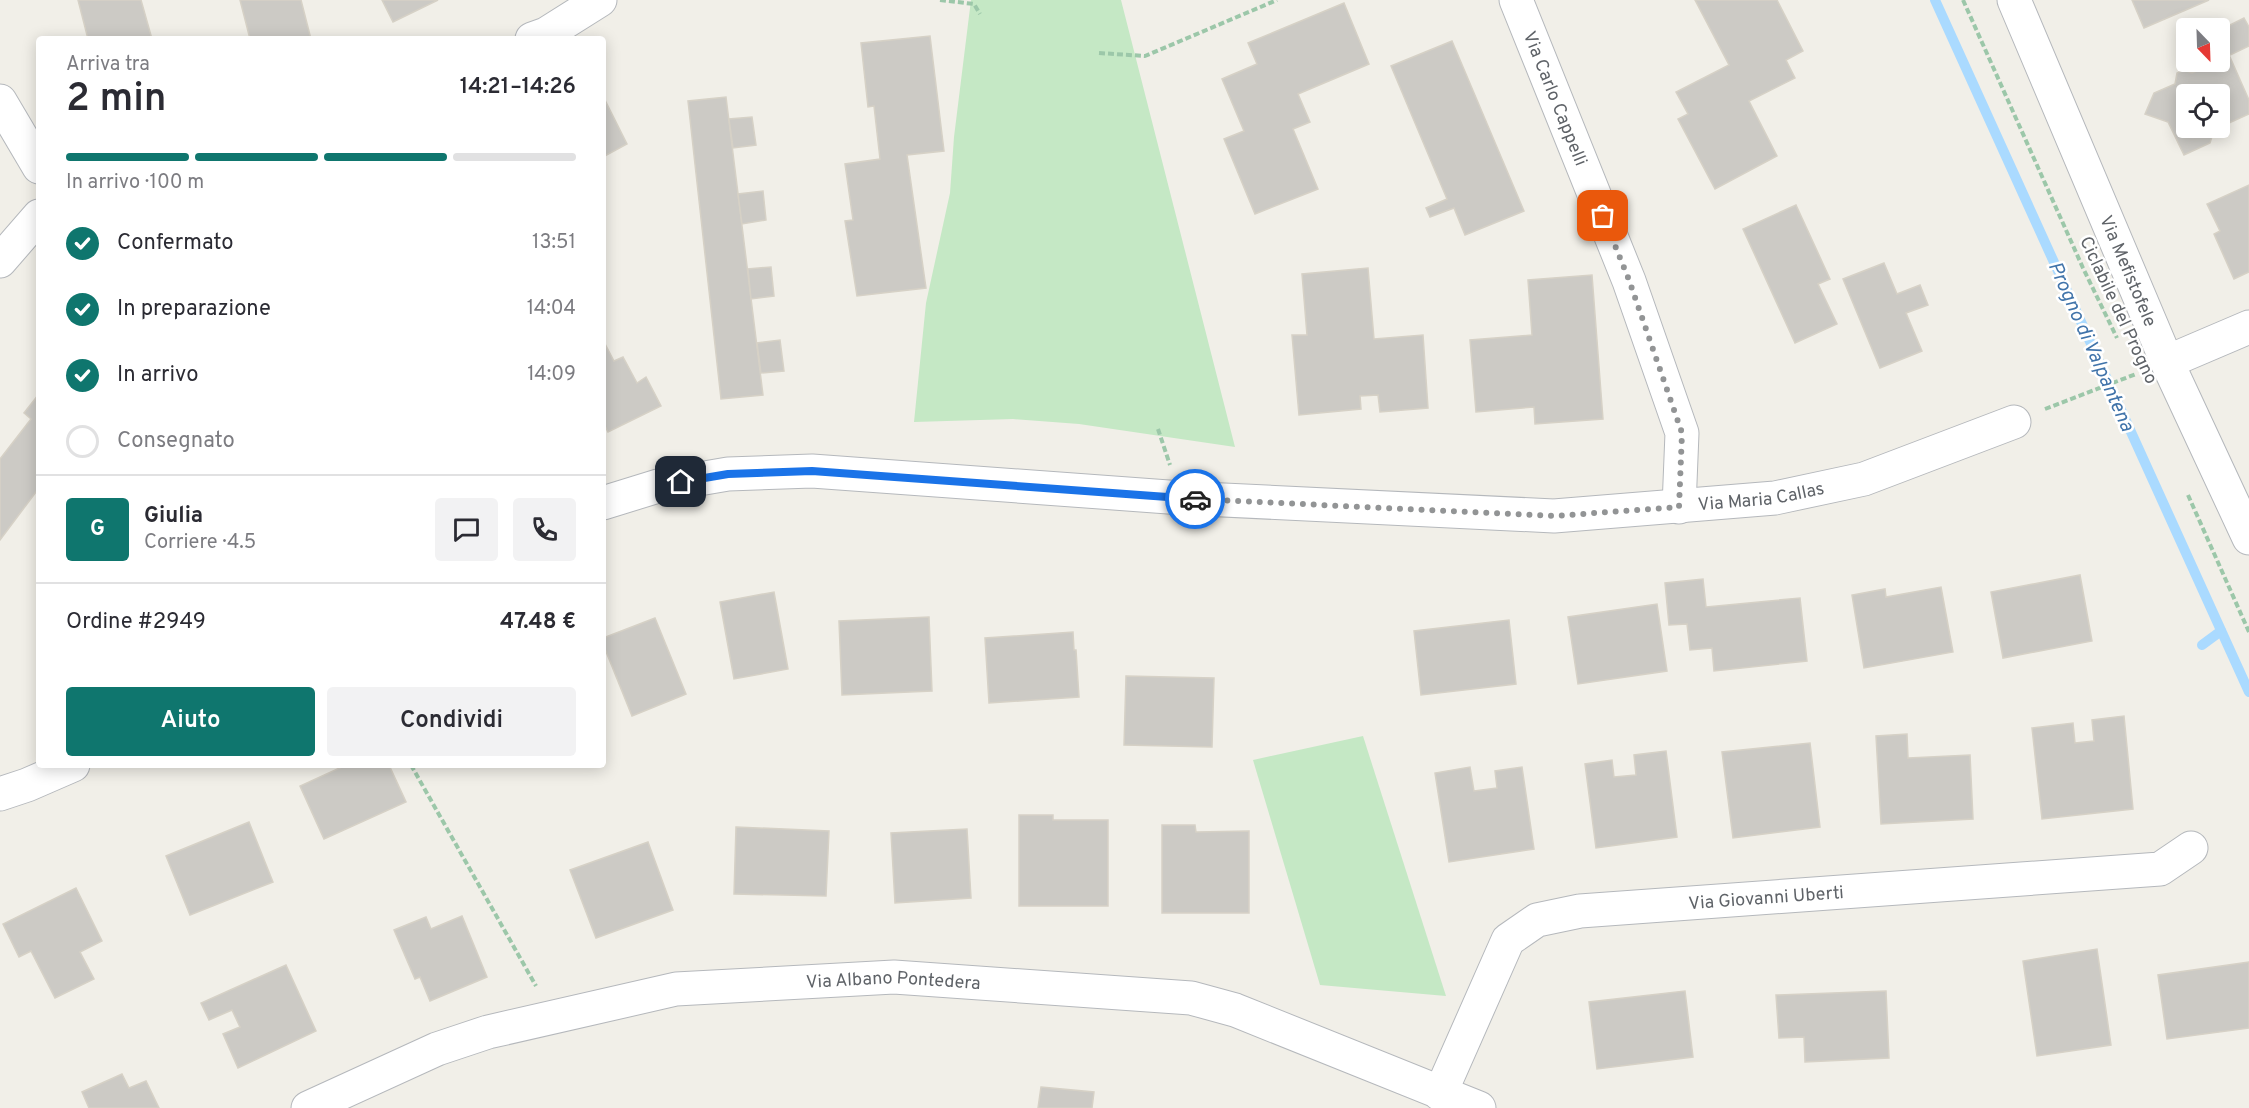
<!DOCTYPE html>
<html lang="it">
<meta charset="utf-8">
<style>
body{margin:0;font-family:Overpass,sans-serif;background:#f2f2f3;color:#2b2b33;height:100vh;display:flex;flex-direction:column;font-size:22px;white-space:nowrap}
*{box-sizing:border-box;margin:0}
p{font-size:20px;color:#7c7c81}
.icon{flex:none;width:33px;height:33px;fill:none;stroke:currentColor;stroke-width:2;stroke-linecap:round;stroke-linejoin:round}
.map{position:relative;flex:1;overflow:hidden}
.sheet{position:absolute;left:36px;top:36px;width:570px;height:732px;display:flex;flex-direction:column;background:#fff;border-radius:6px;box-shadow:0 3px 15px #0003}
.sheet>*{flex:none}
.needle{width:39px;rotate:157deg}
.controls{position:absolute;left:2176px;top:18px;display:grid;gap:12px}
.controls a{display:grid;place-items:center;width:54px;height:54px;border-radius:6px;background:#fff;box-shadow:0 3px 15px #0003;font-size:30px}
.pin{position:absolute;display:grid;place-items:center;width:51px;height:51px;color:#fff;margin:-26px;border-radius:12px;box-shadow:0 3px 9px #0006}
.courier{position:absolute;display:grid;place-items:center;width:60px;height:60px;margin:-30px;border:4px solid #1a73e8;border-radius:50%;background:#fff;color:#222;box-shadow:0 2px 8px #0007}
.headline em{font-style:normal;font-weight:600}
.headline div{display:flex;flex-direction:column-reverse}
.headline{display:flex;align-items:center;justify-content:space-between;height:102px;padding:0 30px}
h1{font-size:39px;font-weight:600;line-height:45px}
.bar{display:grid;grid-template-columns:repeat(4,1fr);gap:9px 6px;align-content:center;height:72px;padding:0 30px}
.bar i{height:8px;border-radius:4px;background:#e1e1e2}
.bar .active{background:#0f766e}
.bar p{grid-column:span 4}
.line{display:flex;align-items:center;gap:15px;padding:0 30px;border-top:2px solid #e1e1e2}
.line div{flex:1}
.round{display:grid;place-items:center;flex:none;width:63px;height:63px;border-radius:6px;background:#f2f2f3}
ol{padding:0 30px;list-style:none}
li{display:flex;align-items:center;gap:18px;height:66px}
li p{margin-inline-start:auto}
li .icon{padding:6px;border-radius:50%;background:#0f766e;color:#fff;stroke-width:4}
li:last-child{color:#7c7c81}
li i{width:33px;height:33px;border:3px solid #e1e1e2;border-radius:50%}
.action{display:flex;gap:12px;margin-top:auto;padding:12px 30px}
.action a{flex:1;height:69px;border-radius:6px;background:#0f766e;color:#fff;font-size:24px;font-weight:600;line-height:69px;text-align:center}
.action a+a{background:#f2f2f3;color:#2b2b33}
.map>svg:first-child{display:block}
.green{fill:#c5e8c5}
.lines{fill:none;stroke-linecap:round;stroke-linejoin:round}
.stream{stroke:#aadaff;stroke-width:10}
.building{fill:#cccac5;stroke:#d6d1c6;stroke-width:1.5}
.minor-casing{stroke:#b5b8bc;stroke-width:35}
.path{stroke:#9cc7a9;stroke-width:4;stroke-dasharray:6 3;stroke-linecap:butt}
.minor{stroke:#fff;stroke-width:33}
.done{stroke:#929495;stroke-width:6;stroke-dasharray:0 10.8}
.route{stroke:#1a73e8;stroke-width:8}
.labels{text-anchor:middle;stroke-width:5;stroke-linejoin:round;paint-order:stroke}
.street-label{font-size:18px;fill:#5f6368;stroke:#fff}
.water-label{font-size:20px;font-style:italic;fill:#4174aa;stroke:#fff}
</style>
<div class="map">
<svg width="2249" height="1108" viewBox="0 0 2249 1108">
<rect width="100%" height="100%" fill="#f1efe8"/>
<g class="green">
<path d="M971,0H1121L1235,447L1079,424L1013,419L914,422L926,303L950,193L954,137Z"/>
<path d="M1363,736L1446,996L1320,985L1253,760Z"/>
</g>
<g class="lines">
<g class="stream">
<path d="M1935,0L2249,692"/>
<path d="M2202,645L2221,631"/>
</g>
</g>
<g class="building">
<path d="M78,0H141L152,39H88Z"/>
<path d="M240,0H301L311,39H250Z"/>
<path d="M382,0H438L393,22Z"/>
<path d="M1695,0H1777L1803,51L1786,60L1795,78L1749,101L1777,156L1715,189L1678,119L1688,114L1676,92L1729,65Z"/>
<path d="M2132,0H2209L2144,28Z"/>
<path d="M1344,3L1369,64L1298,94L1310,122L1293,129L1318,189L1255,214L1224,139L1244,131L1222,79L1257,64L1248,43Z"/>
<path d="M2244,18L2249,27V46L2226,57L2220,44V30Z"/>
<path d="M930,36L944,151L907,155L926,288L857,296L845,221L853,220L845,164L880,159L874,106L868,107L861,43Z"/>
<path d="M1452,41L1524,211L1465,235L1454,208L1430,217L1426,208L1447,199L1391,66Z"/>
<path d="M2230,57L2249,100V114L2220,127V94H2187V128H2218L2214,130L2210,143L2184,155L2168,122L2145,114L2154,93L2175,84L2177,73L2184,70L2192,73Z"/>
<path d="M603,96L627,144L603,157Z"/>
<path d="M726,97L763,395L721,399L688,101Z"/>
<path d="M752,117L756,145L733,148L729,119Z"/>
<path d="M2249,185V272L2234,279L2214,234L2220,231L2207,204Z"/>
<path d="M763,191L766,220L742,224L738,194Z"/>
<path d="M1796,205L1830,279L1818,284L1837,324L1795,343L1743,229Z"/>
<path d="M1884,263L1897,294L1920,285L1928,305L1906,313L1922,351L1880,368L1843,279Z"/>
<path d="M771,267L774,296L751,299L748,269Z"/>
<path d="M1368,268L1374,339L1423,335L1428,408L1380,412L1378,395L1360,396L1361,409L1299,415L1292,335H1307L1302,274Z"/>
<path d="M1592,275L1603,419L1535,424L1534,407L1476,412L1470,340L1532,335L1528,280Z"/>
<path d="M603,340L614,361L623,357L637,383L646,377L661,406L608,432L603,422Z"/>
<path d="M780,340L784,371L761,373L757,343Z"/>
<path d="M39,394V488L0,540V459L31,419L24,413Z"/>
<path d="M2080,575L2092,641L2003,658L1991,592Z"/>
<path d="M1703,579L1706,607L1800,598L1807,661L1714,671L1712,648L1690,650L1687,624L1669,625L1665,583Z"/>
<path d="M1941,587L1953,652L1864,668L1852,595L1885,589L1886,597Z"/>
<path d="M774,592L788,669L734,679L720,602Z"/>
<path d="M1657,604L1667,671L1578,684L1568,617Z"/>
<path d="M929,617L932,691L842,695L839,621Z"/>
<path d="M655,618L686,694L632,716L603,644V638Z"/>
<path d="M1509,620L1516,684L1421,695L1414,631Z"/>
<path d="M1073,632L1074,650H1076L1079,697L989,703L985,638Z"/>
<path d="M1126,676L1214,678L1212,747L1124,745Z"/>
<path d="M2124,716L2133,809L2042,819L2032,728L2073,723L2075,743L2094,741L2092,720Z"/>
<path d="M1907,734L1908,758L1970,755L1973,819L1881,824L1876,736Z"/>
<path d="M1810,743L1820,827L1733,838L1722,752Z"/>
<path d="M1666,751L1677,837L1596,848L1585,764L1612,760L1614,777L1636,775L1634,755Z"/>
<path d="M346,765H389L406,802L324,839L300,786Z"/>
<path d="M1470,767L1474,791L1497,788L1495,771L1522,767L1534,849L1449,862L1435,773Z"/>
<path d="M1019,815H1053V820H1108V906H1019Z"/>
<path d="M249,822L273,882L190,915L166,856Z"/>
<path d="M1162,825H1195L1196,832L1249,831V913H1162Z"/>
<path d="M736,827L829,831L826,896L734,894Z"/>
<path d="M967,829L971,898L895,903L891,833Z"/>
<path d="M648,842L673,910L596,938L570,870Z"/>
<path d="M76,888L102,941L80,952L94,979L55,998L31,951L19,957L3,924Z"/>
<path d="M462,916L487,977L430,1001L420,977L415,979L394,930L426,917L431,929Z"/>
<path d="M2097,949L2111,1045L2037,1056L2023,961Z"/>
<path d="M2249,962V1028L2167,1039L2158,975Z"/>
<path d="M286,965L316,1031L238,1068L223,1034L240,1027L232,1010L209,1020L201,1003Z"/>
<path d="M1685,991L1693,1057L1597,1069L1589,1002Z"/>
<path d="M1886,991L1889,1058L1805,1062L1804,1037L1779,1038L1776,995Z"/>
<path d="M122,1074L129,1088L146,1081L159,1108H89L82,1092Z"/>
<path d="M1041,1087L1094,1092L1092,1108H1038Z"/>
</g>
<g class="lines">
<defs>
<g id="minor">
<path id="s1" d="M1516,0L1629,281L1682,433L1679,507"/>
<path id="s2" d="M2014,0L2167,362L2249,538"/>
<path d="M532,39L546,34L600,0"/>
<path d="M0,101L39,167"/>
<path d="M0,261L39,216"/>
<path d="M2167,362L2249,327"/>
<path id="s3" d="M603,503L658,486L728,474L812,471L1182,498L1554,516L1775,498L1864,479L2014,422"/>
<path d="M0,794L27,785L73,765"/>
<path id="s4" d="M1440,1094L1508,940L1537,920L1580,911L2160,869L2191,848"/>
<path id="s5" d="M308,1108L437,1049L488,1032L676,989L894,977L1191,998L1235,1010L1479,1108"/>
</g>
</defs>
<use href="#minor" class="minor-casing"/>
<g class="path">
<path d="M940,0L974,4L980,14"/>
<path d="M1963,0L2083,268L2117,338"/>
<path d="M1099,53L1145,56L1277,0"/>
<path d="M2045,409L2136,374"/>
<path d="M1158,429L1170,465"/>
<path d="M2188,495L2249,632"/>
<path d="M411,765L536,986"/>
</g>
<use href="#minor" class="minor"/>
</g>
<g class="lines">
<path class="done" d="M1195,499L1554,516L1679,507L1682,433L1629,280L1603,216"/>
<path class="route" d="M681,482L728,474L812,471L1195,499"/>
</g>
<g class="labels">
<g class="street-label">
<text dy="6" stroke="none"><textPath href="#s1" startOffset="106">Via Carlo Cappelli</textPath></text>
<text dy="6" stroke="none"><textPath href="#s2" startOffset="294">Via Mefistofele</textPath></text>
<text transform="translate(2119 310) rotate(65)" y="6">Ciclabile del Progno</text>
<text dy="6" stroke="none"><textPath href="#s3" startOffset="1164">Via Maria Callas</textPath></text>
<text dy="6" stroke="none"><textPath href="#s4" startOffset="434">Via Giovanni Uberti</textPath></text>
<text dy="6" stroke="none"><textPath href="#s5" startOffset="606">Via Albano Pontedera</textPath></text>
</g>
<g class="water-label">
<text transform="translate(2092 346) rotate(66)" y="7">Progno di Valpantena</text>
</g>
</g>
</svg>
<div class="controls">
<a><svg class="needle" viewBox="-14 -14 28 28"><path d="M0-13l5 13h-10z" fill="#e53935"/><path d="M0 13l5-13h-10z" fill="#7c7c81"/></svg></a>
<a><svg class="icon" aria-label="locate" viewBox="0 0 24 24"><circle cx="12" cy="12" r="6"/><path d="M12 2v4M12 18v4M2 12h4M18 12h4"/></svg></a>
</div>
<div class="pin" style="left:1603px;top:216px;background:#ea580c"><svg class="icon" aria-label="bag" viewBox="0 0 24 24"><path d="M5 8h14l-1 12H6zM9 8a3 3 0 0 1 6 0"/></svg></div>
<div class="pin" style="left:681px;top:482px;background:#1f2937"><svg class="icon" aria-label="home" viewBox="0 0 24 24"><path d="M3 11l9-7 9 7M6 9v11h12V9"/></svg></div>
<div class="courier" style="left:1195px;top:499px"><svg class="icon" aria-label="car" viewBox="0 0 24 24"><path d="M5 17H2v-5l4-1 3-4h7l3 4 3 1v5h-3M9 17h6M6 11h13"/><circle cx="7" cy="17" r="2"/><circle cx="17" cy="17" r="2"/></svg></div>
<section class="sheet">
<div class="headline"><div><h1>2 min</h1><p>Arriva tra</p></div><em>14:21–14:26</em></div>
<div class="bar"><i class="active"></i><i class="active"></i><i class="active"></i><i></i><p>In arrivo · 100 m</p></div>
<ol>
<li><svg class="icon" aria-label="check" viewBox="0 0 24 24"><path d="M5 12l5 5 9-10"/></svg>Confermato<p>13:51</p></li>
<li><svg class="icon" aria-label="check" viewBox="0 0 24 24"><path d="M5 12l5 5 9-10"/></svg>In preparazione<p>14:04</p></li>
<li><svg class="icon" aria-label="check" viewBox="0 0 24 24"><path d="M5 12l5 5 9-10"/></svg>In arrivo<p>14:09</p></li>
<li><i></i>Consegnato</li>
</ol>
<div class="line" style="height:108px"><b class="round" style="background:#0f766e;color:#fff">G</b><div><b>Giulia</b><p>Corriere · 4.5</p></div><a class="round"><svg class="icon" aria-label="chat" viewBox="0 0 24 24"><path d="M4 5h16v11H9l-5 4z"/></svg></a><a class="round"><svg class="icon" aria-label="phone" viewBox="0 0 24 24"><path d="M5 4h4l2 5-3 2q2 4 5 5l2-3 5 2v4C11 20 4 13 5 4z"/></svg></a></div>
<div class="line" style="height:78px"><div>Ordine #2949</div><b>47.48 €</b></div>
<div class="action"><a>Aiuto</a><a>Condividi</a></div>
</section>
</div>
